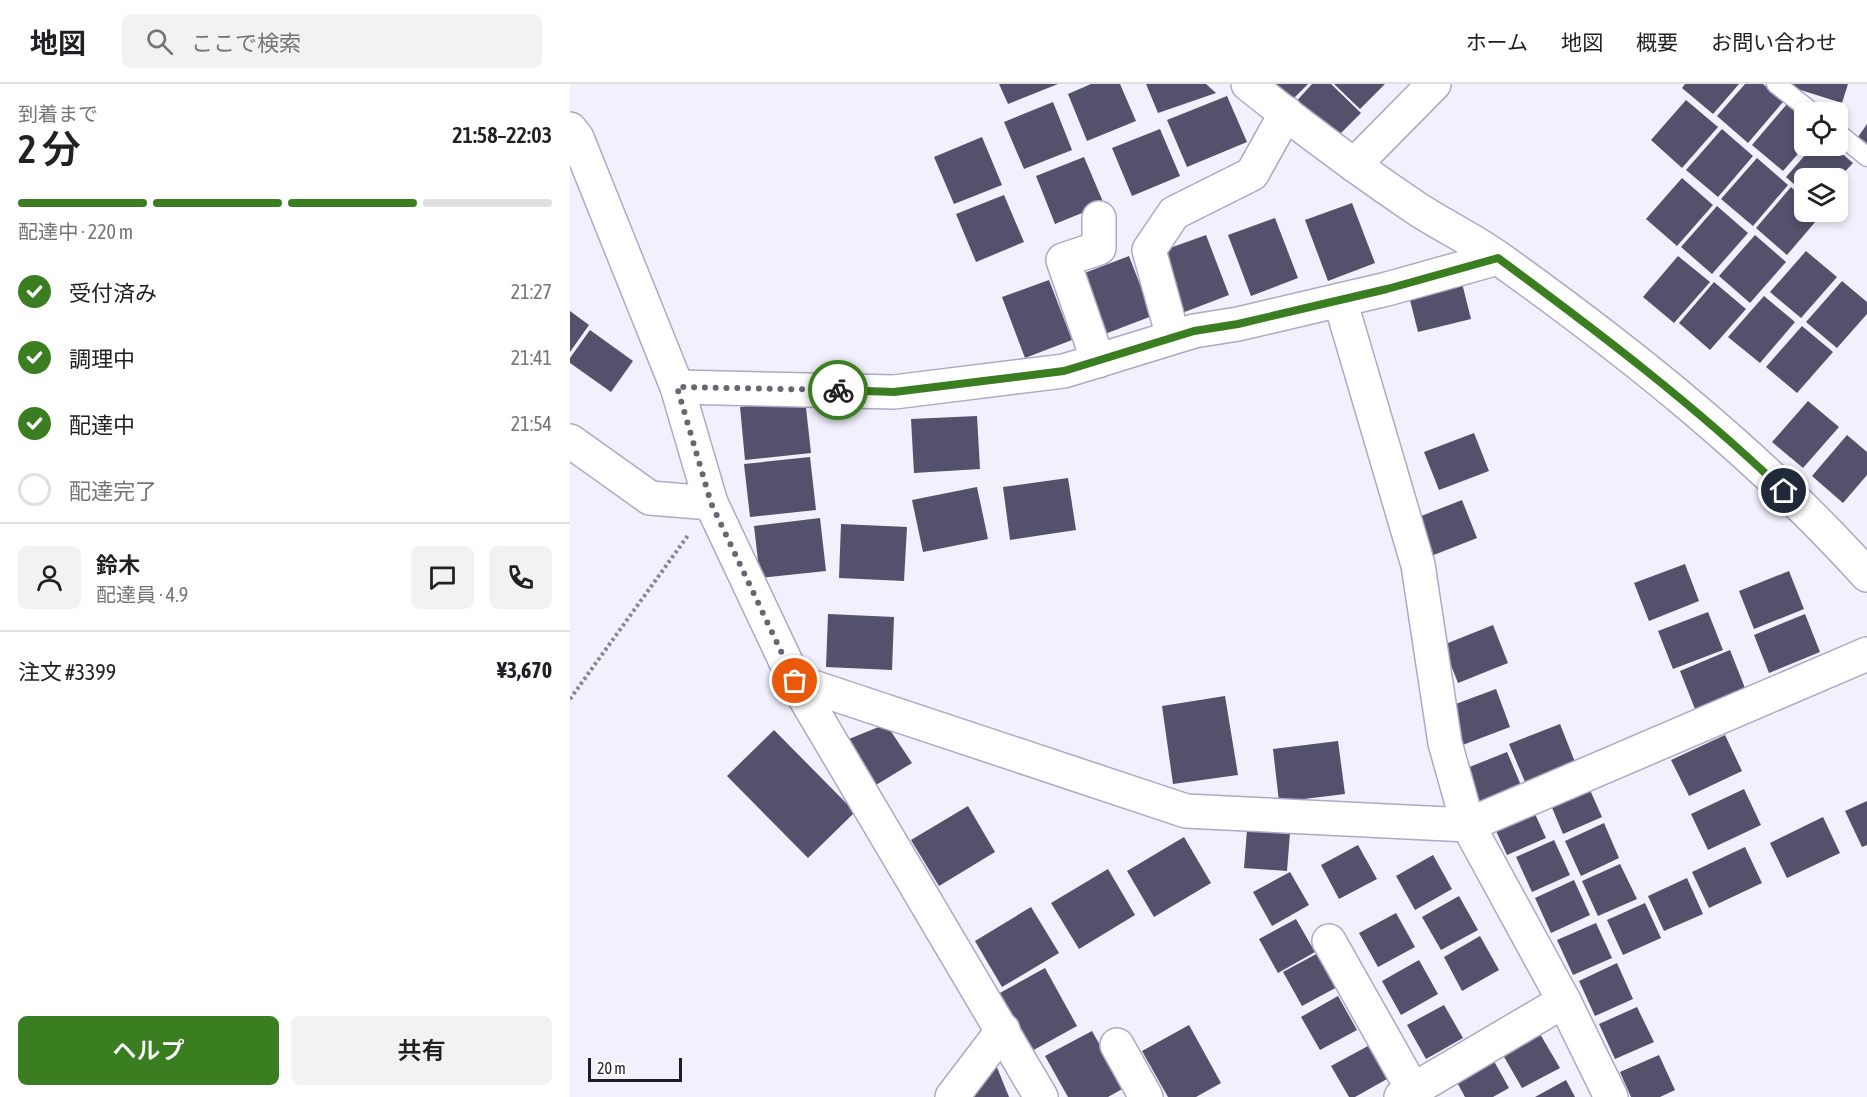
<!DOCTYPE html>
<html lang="ja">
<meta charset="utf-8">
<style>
body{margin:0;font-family:"Asap Condensed","Noto Sans JP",sans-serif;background:#f2f2f2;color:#202124;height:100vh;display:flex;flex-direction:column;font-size:22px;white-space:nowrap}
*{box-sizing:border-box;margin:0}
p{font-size:20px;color:#757577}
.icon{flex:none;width:33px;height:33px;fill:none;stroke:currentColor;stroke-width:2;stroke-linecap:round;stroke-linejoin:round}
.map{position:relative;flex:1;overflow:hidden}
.details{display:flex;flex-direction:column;background:#fff;width:570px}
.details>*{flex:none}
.buttons{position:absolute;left:1224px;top:18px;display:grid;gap:12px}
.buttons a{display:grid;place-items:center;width:54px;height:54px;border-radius:9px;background:#fff;box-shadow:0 3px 9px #0003;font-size:30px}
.scale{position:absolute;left:18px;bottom:15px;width:94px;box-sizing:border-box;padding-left:6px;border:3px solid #1d1c27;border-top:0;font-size:16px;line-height:21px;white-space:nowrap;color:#1d1c27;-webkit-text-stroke:4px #fff;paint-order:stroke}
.pin{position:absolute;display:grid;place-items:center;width:51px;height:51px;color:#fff;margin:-26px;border:3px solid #fff;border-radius:50%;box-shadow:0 2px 6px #0007}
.courier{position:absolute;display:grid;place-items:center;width:60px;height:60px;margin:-30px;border:4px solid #3a7e21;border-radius:50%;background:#fff;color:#222;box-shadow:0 2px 8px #0007}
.head em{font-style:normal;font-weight:600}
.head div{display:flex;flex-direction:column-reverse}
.head{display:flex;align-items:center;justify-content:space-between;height:102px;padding:0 18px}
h1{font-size:39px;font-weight:600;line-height:45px}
.bar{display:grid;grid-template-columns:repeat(4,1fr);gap:9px 6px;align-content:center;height:72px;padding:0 18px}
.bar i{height:8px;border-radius:4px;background:#e0e0e0}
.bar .current{background:#3a7e21}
.bar p{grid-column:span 4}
.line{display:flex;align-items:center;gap:15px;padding:0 18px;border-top:2px solid #e0e0e0}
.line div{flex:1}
.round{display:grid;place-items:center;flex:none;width:63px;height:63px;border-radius:9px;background:#f2f2f2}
ol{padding:0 18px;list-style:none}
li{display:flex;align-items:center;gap:18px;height:66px}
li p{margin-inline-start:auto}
li .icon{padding:6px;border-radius:50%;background:#3a7e21;color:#fff;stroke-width:4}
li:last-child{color:#757577}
li i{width:33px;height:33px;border:3px solid #e0e0e0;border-radius:50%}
.action{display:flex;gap:12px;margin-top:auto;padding:12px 18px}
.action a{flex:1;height:69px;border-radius:9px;background:#3a7e21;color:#fff;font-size:24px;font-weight:600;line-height:69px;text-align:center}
.action a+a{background:#f2f2f2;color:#202124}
header{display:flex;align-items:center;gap:36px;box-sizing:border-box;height:84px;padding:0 30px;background:#fff;border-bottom:2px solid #e0e0e0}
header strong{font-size:28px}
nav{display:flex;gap:33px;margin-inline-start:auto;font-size:21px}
.search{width:420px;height:54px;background:#f2f2f2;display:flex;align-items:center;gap:15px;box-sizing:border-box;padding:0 21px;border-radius:9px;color:#757577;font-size:22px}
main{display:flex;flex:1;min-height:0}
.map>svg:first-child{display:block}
.building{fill:#53516b}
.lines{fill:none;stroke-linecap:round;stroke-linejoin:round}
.lane-casing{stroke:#aba9c5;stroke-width:21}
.street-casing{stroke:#aba9c5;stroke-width:36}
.path{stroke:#878691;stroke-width:4;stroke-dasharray:3 3;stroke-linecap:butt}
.lane{stroke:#fff;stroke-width:18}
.street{stroke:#fff;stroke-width:33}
.done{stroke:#676672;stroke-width:6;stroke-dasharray:0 10.8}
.route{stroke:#3a7e21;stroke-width:8}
</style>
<header>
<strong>地図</strong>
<div class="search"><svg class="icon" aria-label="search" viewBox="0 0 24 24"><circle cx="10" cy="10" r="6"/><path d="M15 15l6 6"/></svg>ここで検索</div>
<nav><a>ホーム</a><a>地図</a><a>概要</a><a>お問い合わせ</a></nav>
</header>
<main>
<section class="details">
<div class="head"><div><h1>2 分</h1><p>到着まで</p></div><em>21:58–22:03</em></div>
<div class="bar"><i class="current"></i><i class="current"></i><i class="current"></i><i></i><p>配達中 · 220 m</p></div>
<ol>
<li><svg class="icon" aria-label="check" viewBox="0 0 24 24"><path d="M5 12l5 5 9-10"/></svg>受付済み<p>21:27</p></li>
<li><svg class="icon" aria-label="check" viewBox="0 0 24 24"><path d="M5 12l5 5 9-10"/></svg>調理中<p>21:41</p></li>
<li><svg class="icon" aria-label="check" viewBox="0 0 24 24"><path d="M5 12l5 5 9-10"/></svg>配達中<p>21:54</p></li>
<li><i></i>配達完了</li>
</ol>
<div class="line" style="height:108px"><a class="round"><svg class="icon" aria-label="person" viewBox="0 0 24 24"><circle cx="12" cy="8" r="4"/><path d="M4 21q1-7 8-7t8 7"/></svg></a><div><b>鈴木</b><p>配達員 · 4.9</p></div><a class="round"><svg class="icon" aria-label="chat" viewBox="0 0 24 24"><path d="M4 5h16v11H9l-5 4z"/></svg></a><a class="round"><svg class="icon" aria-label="phone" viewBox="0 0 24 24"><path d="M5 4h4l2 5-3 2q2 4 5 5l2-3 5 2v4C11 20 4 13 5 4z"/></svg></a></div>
<div class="line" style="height:78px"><div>注文 #3399</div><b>¥3,670</b></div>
<div class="action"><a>ヘルプ</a><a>共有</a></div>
</section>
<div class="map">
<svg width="1297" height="1013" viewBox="0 0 1297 1013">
<rect width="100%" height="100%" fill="#f1f0fc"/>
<g class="building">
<path d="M429,0H488L438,20Z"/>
<path d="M521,0H550L566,37L517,57L498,10Z"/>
<path d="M576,0H636L646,9L588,29Z"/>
<path d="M701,0H738L720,18Z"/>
<path d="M742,0H761L791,29L762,58L723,21Z"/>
<path d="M764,0H815L790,25Z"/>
<path d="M1115,0H1169L1143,30L1112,4Z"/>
<path d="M1175,0H1193L1213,18L1178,59L1147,32Z"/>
<path d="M1222,0H1278L1272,19L1221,3Z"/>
<path d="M657,12L677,58L617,83L597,36Z"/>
<path d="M1116,16L1148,43L1112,84L1081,56Z"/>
<path d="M483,18L502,66L454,85L434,38Z"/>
<path d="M1217,20L1234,34V63L1213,87L1182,61Z"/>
<path d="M1297,40V59L1288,53Z"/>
<path d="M590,45L610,92L562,112L542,64Z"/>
<path d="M1152,45L1183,72L1148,113L1116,86Z"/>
<path d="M412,53L432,101L384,120L364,73Z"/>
<path d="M1243,62H1263L1283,79L1269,94H1234V109L1216,93Z"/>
<path d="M514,73L534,120L485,140L466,92Z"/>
<path d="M1187,74L1218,101L1183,142L1151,115Z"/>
<path d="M1112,94L1143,121L1107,162L1076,135Z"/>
<path d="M1221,103L1234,115V128H1249L1252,130L1217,171L1186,144Z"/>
<path d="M434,111L454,158L406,178L386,130Z"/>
<path d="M782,119L805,179L758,197L735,136Z"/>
<path d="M1147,122L1178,149L1142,190L1111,163Z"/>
<path d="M705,134L728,194L681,212L658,151Z"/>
<path d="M636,151L659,211L612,229L589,168Z"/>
<path d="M1185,151L1216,178L1180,219L1149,192Z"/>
<path d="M1236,167L1267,193L1231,234L1200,208Z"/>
<path d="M559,172L582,232L535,250L512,190Z"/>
<path d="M1108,172L1140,198L1104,239L1073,213Z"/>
<path d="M891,195L901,235L848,248L838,208Z"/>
<path d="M479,196L502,256L455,274L432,213Z"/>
<path d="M1272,197L1297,218V230L1267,264L1236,238Z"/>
<path d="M1144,198L1176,225L1140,266L1109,239Z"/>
<path d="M1194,212L1225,238L1190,279L1158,253Z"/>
<path d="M0,227L19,241L0,268Z"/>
<path d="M1232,242L1263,268L1227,309L1196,283Z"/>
<path d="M20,246L63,277L41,308L0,279V274Z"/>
<path d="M235,315L241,369L175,376L170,323Z"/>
<path d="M1238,317L1269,343L1233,384L1202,358Z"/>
<path d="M407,332L410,385L344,389L341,335Z"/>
<path d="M904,349L919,387L869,406L854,368Z"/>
<path d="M1277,351L1297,368V391L1273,419L1242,392Z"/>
<path d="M240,373L246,426L180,433L174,380Z"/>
<path d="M498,394L506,446L440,456L433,403Z"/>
<path d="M407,403L418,455L353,468L342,416Z"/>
<path d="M892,416L907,454L856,474L841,436Z"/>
<path d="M250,434L256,487L190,494L184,442Z"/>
<path d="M271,440L337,443L334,497L269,494Z"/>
<path d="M1115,480L1129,517L1079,537L1064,499Z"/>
<path d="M1219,487L1234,525L1184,545L1169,507Z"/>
<path d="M1138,528L1153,566L1103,585L1088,547Z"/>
<path d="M258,530L324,533L322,586L256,583Z"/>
<path d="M1235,530L1250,568L1199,589L1184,551Z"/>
<path d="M923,541L938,579L888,599L873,561Z"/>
<path d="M1160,566L1175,604L1125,625L1110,587Z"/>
<path d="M926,605L940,643L890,662L875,624Z"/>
<path d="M655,612L668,691L603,700L592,622Z"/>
<path d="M316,640L342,679L306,701L279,655Z"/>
<path d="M990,640L1005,678L955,698L939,660Z"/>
<path d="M204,646L285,728L238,774L157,692Z"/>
<path d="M1155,651L1172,687L1119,712L1101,676Z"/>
<path d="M768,657L775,710L709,718L703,665Z"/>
<path d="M937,668L953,706L902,726L887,688Z"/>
<path d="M1016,697L1032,733L993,750L978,714Z"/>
<path d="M1174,705L1191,741L1138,766L1121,730Z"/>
<path d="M1297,717V761L1292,763L1275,727Z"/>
<path d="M960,719L976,754L937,771L921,736Z"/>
<path d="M398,722L425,768L369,802L341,756Z"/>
<path d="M1253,733L1270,769L1217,794L1200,759Z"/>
<path d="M1034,739L1049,774L1011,792L995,757Z"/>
<path d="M677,746L720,749L717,787L674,784Z"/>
<path d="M614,753L641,799L584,833L557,787Z"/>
<path d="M984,756L1000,791L962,808L946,773Z"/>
<path d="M788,761L807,795L769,815L751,781Z"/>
<path d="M1175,763L1192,799L1139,824L1122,788Z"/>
<path d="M863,771L882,805L845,826L826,792Z"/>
<path d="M1050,780L1067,815L1028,832L1012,797Z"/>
<path d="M538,785L565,831L509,865L481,819Z"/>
<path d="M720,788L739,821L702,842L683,808Z"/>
<path d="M1117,794L1133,830L1094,847L1078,812Z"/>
<path d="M1004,796L1020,831L981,849L965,814Z"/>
<path d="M889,812L908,846L871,866L852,833Z"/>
<path d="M1075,819L1091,854L1053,871L1037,836Z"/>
<path d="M461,823L489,869L432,903L405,857Z"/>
<path d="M826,829L845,863L808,883L789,849Z"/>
<path d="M726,835L745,868L708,889L689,855Z"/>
<path d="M1026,839L1042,874L1003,891L987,856Z"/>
<path d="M910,852L929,886L892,907L874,873Z"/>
<path d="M750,868L769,902L732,922L713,888Z"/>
<path d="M849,876L868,910L831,931L812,897Z"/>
<path d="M1047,879L1063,915L1025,932L1009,897Z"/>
<path d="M475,884L507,942L460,968L428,910Z"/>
<path d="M768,912L787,946L750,966L731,933Z"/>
<path d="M874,921L893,954L856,975L837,941Z"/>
<path d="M1067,923L1084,958L1045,975L1029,940Z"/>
<path d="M619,941L651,999L626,1013H598L572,967Z"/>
<path d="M522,947L554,1004L538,1013H498L475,972Z"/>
<path d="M970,950L990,984L952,1004L933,971Z"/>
<path d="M798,962L817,995L785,1013H779L761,982Z"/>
<path d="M920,970L939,1004L923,1013H895L883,991Z"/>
<path d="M1089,971L1105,1006L1090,1013H1061L1050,988Z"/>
<path d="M424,976L439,1013H395Z"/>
<path d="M996,996L1005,1013H965Z"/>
</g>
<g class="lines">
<defs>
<g id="lane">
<path d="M1206,0L1242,28"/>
<path d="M1268,49L1297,73"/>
</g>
<g id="street">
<path d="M678,0C732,43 788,85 846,124C873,142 904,156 931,176C1061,269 1190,372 1297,491"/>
<path d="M0,45L7,54L107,303L141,419L225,597L471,1013"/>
<path d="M784,81L864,0"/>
<path d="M770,216L848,481L875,659L898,741L994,917L1041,1013"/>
<path d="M603,253L579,166L604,129L682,90L716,29"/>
<path d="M528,277L493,176L529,164V134"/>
<path d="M107,303L324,308L494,287L624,247L668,240L817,205L928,174"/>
<path d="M0,357L80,414L141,419"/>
<path d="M225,597L616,727L898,741L1297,570"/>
<path d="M759,857L843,1006"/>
<path d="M547,961L576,1013"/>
<path d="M382,1013L433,946"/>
<path d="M831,1013L994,917"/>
</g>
</defs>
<use href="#lane" class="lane-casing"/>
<use href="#street" class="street-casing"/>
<path class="path" d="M0,615L119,450"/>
<use href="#lane" class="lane"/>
<use href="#street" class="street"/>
</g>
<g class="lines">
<path class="done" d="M225,597L141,419L107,303L268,306"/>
<path class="route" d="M268,306L324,308L494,287L624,247L668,240L817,205L928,174C1027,247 1126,322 1214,407"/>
</g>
</svg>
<div class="buttons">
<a><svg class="icon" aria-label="locate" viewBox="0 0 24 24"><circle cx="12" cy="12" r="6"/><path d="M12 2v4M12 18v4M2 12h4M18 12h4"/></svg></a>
<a><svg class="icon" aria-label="layers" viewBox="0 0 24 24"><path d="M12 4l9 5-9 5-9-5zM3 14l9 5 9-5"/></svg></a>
</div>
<div class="scale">20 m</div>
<div class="pin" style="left:225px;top:597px;background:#ea580c"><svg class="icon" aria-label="bag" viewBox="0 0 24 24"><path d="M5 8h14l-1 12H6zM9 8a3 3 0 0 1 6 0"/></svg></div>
<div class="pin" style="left:1214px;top:407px;background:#1f2937"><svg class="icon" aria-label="home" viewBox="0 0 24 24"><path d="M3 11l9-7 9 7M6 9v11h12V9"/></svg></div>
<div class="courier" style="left:268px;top:306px"><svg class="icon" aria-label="bike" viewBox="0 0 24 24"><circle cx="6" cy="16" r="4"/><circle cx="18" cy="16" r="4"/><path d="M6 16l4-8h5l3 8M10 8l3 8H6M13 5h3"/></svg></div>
</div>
</main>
